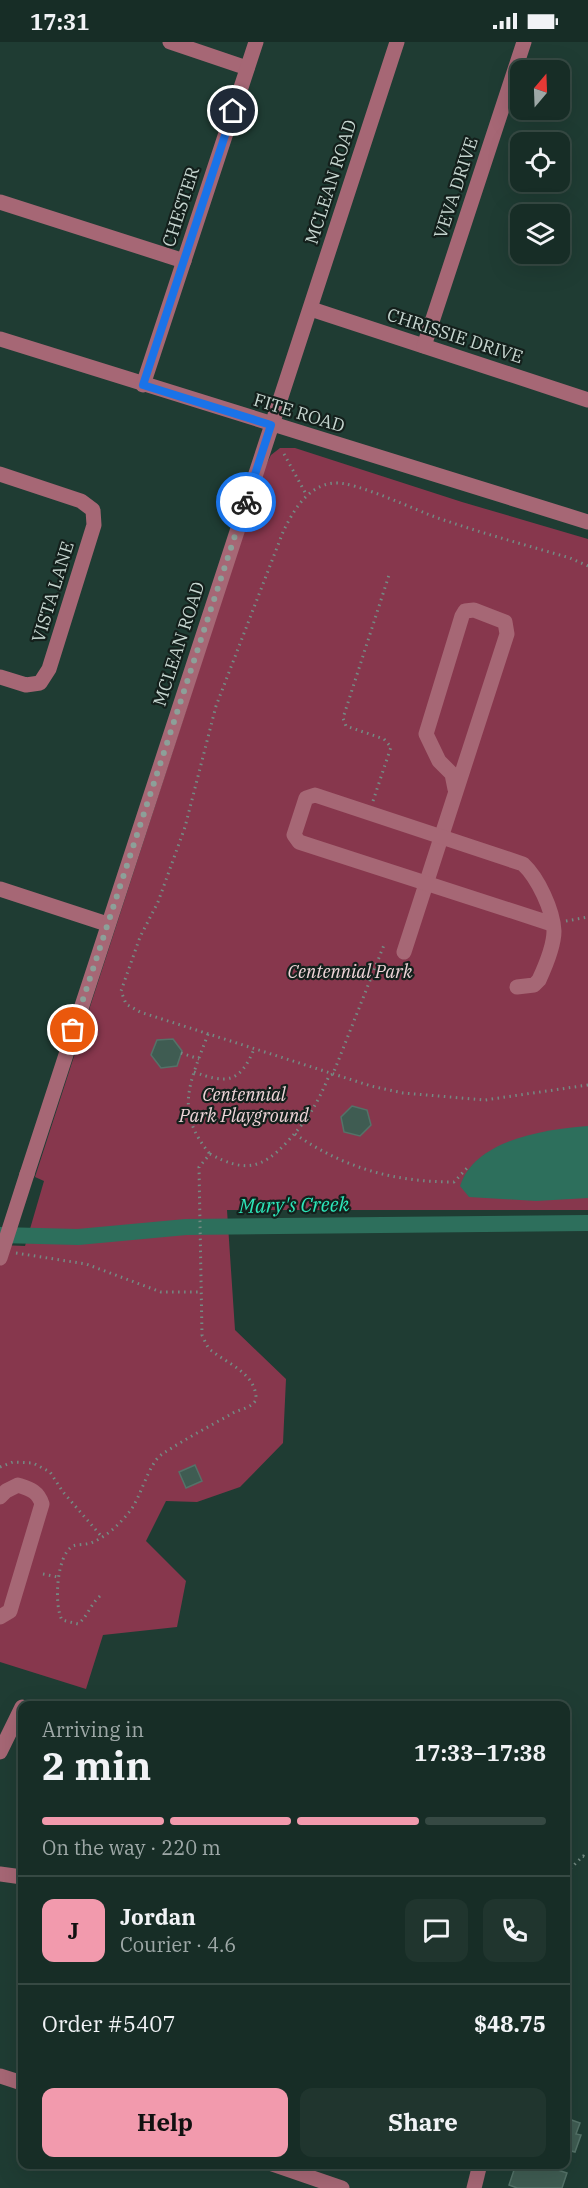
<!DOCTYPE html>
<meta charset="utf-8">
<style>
body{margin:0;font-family:"IBM Plex Serif",serif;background:#20352e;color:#f1f3f6;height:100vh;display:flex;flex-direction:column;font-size:22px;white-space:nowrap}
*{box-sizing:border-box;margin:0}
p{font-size:20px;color:#9ea8a7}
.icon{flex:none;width:33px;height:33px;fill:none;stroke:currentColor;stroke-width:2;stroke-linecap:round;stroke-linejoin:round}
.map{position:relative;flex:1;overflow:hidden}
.details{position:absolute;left:18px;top:1659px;width:552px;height:468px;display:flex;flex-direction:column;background:#172d26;border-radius:12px;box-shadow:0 6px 24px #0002,0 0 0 2px #364943}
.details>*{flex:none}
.needle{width:39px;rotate:19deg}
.buttons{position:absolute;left:510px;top:18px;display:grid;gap:12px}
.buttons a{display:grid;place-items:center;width:60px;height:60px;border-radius:12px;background:#172d26;box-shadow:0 6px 24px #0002,0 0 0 2px #364943;font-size:30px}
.pin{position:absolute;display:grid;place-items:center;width:51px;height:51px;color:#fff;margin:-26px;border:3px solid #fff;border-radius:50%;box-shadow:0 2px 6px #0007}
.courier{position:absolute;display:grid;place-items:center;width:60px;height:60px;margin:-30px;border:4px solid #1a73e8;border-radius:50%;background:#fff;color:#222;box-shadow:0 2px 8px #0007}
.headline em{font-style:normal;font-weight:800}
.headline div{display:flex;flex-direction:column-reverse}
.headline{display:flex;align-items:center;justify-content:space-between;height:102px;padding:0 24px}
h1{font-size:39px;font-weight:800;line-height:45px}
.bar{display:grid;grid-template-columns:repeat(4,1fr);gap:9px 6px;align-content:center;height:72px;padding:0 24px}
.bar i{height:8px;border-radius:4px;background:#364943}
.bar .on{background:#f29aad}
.bar p{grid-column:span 4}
.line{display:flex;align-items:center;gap:15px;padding:0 24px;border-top:2px solid #364943}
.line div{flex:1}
.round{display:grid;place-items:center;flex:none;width:63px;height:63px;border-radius:12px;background:#20352e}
.primary-button{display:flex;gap:12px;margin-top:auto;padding:12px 24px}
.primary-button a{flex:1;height:69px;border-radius:12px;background:#f29aad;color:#111;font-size:24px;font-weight:800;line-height:69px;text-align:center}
.primary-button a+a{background:#20352e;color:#f1f3f6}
.status{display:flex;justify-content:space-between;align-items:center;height:42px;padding:0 30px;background:#172d26;direction:ltr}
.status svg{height:16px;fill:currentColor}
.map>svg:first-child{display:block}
.green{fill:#87374d}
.water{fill:#2d6f5c}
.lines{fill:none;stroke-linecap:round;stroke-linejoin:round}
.canal{stroke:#2d6f5c;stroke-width:16}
.building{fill:#3f5c52;stroke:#547268;stroke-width:1.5}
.path{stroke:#748a83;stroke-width:3;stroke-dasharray:1.5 4.5;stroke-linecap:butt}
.minor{stroke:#a66775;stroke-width:15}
.minor-bridge{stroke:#a66775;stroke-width:15}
.done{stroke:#8ca099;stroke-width:6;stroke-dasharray:0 10.8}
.route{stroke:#1a73e8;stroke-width:8}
.labels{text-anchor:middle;stroke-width:4.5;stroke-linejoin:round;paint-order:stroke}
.street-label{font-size:18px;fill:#c6d6d0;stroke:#14201c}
.park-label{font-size:18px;font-style:italic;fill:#f0d5d9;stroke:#14201c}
.water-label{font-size:20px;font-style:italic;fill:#2ce7ba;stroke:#14201c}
</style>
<div class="status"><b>17:31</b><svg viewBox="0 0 49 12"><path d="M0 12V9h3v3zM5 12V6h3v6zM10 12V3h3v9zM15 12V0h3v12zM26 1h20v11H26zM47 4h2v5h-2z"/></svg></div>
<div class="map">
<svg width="588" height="2146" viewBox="0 0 588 2146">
<rect width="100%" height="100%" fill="#1f3c33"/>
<path class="green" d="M280,406H295L462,460L588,497V1168H227L235,1288L286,1337L283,1401L240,1445L197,1460L166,1459L146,1499L186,1539L177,1585L103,1593L86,1647L0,1620V1203L25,1204L44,1139L35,1135L264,427L271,413Z"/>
<path class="water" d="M588,1084V1156L536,1159L469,1155L460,1144C475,1097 547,1087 588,1084Z"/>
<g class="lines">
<path class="canal" d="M0,1193L78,1195L186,1185L588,1181"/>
</g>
<g class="building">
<path d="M173,997L182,1009L177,1024L161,1026L151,1013L157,998Z"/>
<path d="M352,1064L367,1068L371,1083L360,1094L344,1090L341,1075Z"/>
<path d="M195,1423L202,1439L186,1446L179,1430Z"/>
<path d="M566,2076L580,2081L576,2092L581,2093L575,2110L571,2109L568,2117L566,2116Z"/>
<path d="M516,2122H540L567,2131L562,2146H517L509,2143Z"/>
</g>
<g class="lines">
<g class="path">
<path d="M284,412L307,454"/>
<path d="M588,524L570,516C526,503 481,491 438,476C415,468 355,439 334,441C308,443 293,469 283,490L216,664L185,785L158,860L140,895L121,949L126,962L140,970L371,1044L403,1051L485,1058L588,1043"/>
<path d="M373,759L391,705L384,697L346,684L343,676L390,530"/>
<path d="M566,879L588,875"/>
<path d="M208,992C191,1039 173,1068 210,1112"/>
<path d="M181,1011L199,1017"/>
<path d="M194,1030C227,1042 240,1041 254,1007"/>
<path d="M295,1092C344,1126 394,1140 454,1140L469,1124"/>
<path d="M16,1211L86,1222L161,1250H200"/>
<path d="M0,1425L13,1420L33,1421L50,1430L63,1450L102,1495"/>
<path d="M43,1532L58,1535"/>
<path d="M100,1554C90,1563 88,1574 78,1582L62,1578C54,1564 56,1513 73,1504C78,1502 85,1503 91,1501C106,1495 120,1482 130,1469C141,1455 148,1423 161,1413C183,1398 210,1384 233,1371C241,1367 251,1366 256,1358C257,1332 228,1322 212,1309C207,1306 205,1299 202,1293L199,1125L210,1112C244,1130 261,1128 287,1100C309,1076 316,1064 329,1034L333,1032L384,903"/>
<path d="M566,1831L583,1814L588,1816"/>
</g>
<g class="minor">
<path d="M170,0L247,26"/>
<path d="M0,160L184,219"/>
<path d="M311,267L588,358"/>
<path d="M0,297L588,480"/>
<path d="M424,304L524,0"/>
<path d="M143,343L256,0"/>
<path d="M0,432L81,459L93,468L94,483L49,627L40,641L26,643L0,635"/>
<path d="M0,847L107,882"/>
<path d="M404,910L507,592L505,580L474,568L465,569L462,574L426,692L439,719L452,732L455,747"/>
<path d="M517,945L534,943L539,938C545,925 554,904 554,889C553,868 538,836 523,822L315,753L306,756L294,793L299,800L552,882"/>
<path d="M27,1132L397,0"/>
<path d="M0,1455L6,1449L18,1443C30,1447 38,1449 42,1462L12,1562L10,1569L0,1575"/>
<path d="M0,1710L22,1665"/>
<path d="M0,1832L22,1835"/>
<path d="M0,2034L22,2041"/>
<path d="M272,2122L342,2146"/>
<path d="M474,2146L480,2122"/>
</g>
<path class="minor-bridge" d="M0,1216L27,1132"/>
</g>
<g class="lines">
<path class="done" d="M73,988L246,460"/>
<path class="route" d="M233,69L143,343L271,383L246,460"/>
</g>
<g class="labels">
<g class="street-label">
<text transform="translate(331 140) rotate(-72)" y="6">MCLEAN ROAD</text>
<text transform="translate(456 146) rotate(-72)" y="6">VEVA DRIVE</text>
<text transform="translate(181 165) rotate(-72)" y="6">CHESTER</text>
<text transform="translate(455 294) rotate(18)" y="6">CHRISSIE DRIVE</text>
<text transform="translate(299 371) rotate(17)" y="6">FITE ROAD</text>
<text transform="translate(53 550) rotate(-73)" y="6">VISTA LANE</text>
<text transform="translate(179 602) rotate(-72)" y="6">MCLEAN ROAD</text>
</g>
<g class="park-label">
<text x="350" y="936">Centennial Park</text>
<text x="244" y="1059">Centennial<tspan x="244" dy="21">Park Playground</tspan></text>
</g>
<g class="water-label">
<text transform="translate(294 1163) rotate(-1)" y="7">Mary's Creek</text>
</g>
</g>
</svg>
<div class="buttons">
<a><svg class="needle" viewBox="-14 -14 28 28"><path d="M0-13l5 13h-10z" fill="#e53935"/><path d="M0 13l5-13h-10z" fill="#9ea8a7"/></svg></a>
<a><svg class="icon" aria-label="locate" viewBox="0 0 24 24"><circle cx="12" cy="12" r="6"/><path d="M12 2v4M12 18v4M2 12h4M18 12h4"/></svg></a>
<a><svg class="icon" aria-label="layers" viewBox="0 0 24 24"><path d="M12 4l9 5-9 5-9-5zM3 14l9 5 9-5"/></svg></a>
</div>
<div class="pin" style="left:73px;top:988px;background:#ea580c"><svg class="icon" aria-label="bag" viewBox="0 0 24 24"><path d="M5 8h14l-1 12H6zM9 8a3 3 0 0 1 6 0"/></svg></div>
<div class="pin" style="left:233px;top:69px;background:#1f2937"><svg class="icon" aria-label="home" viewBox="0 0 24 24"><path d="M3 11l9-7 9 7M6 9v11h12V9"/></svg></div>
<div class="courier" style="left:246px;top:460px"><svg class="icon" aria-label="bike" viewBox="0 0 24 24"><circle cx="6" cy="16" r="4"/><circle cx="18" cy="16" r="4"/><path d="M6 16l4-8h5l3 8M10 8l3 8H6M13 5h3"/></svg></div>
<section class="details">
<div class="headline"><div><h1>2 min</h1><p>Arriving in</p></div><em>17:33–17:38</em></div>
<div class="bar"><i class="on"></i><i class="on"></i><i class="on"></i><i></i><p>On the way · 220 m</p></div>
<div class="line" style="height:108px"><b class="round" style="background:#f29aad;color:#111">J</b><div><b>Jordan</b><p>Courier · 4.6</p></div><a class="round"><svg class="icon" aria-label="chat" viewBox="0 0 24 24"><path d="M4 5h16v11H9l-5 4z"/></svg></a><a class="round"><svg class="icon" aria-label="phone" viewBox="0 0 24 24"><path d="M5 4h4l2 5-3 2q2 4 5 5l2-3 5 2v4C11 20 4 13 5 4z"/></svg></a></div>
<div class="line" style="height:78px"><div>Order #5407</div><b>$48.75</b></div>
<div class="primary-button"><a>Help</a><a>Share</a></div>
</section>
</div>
